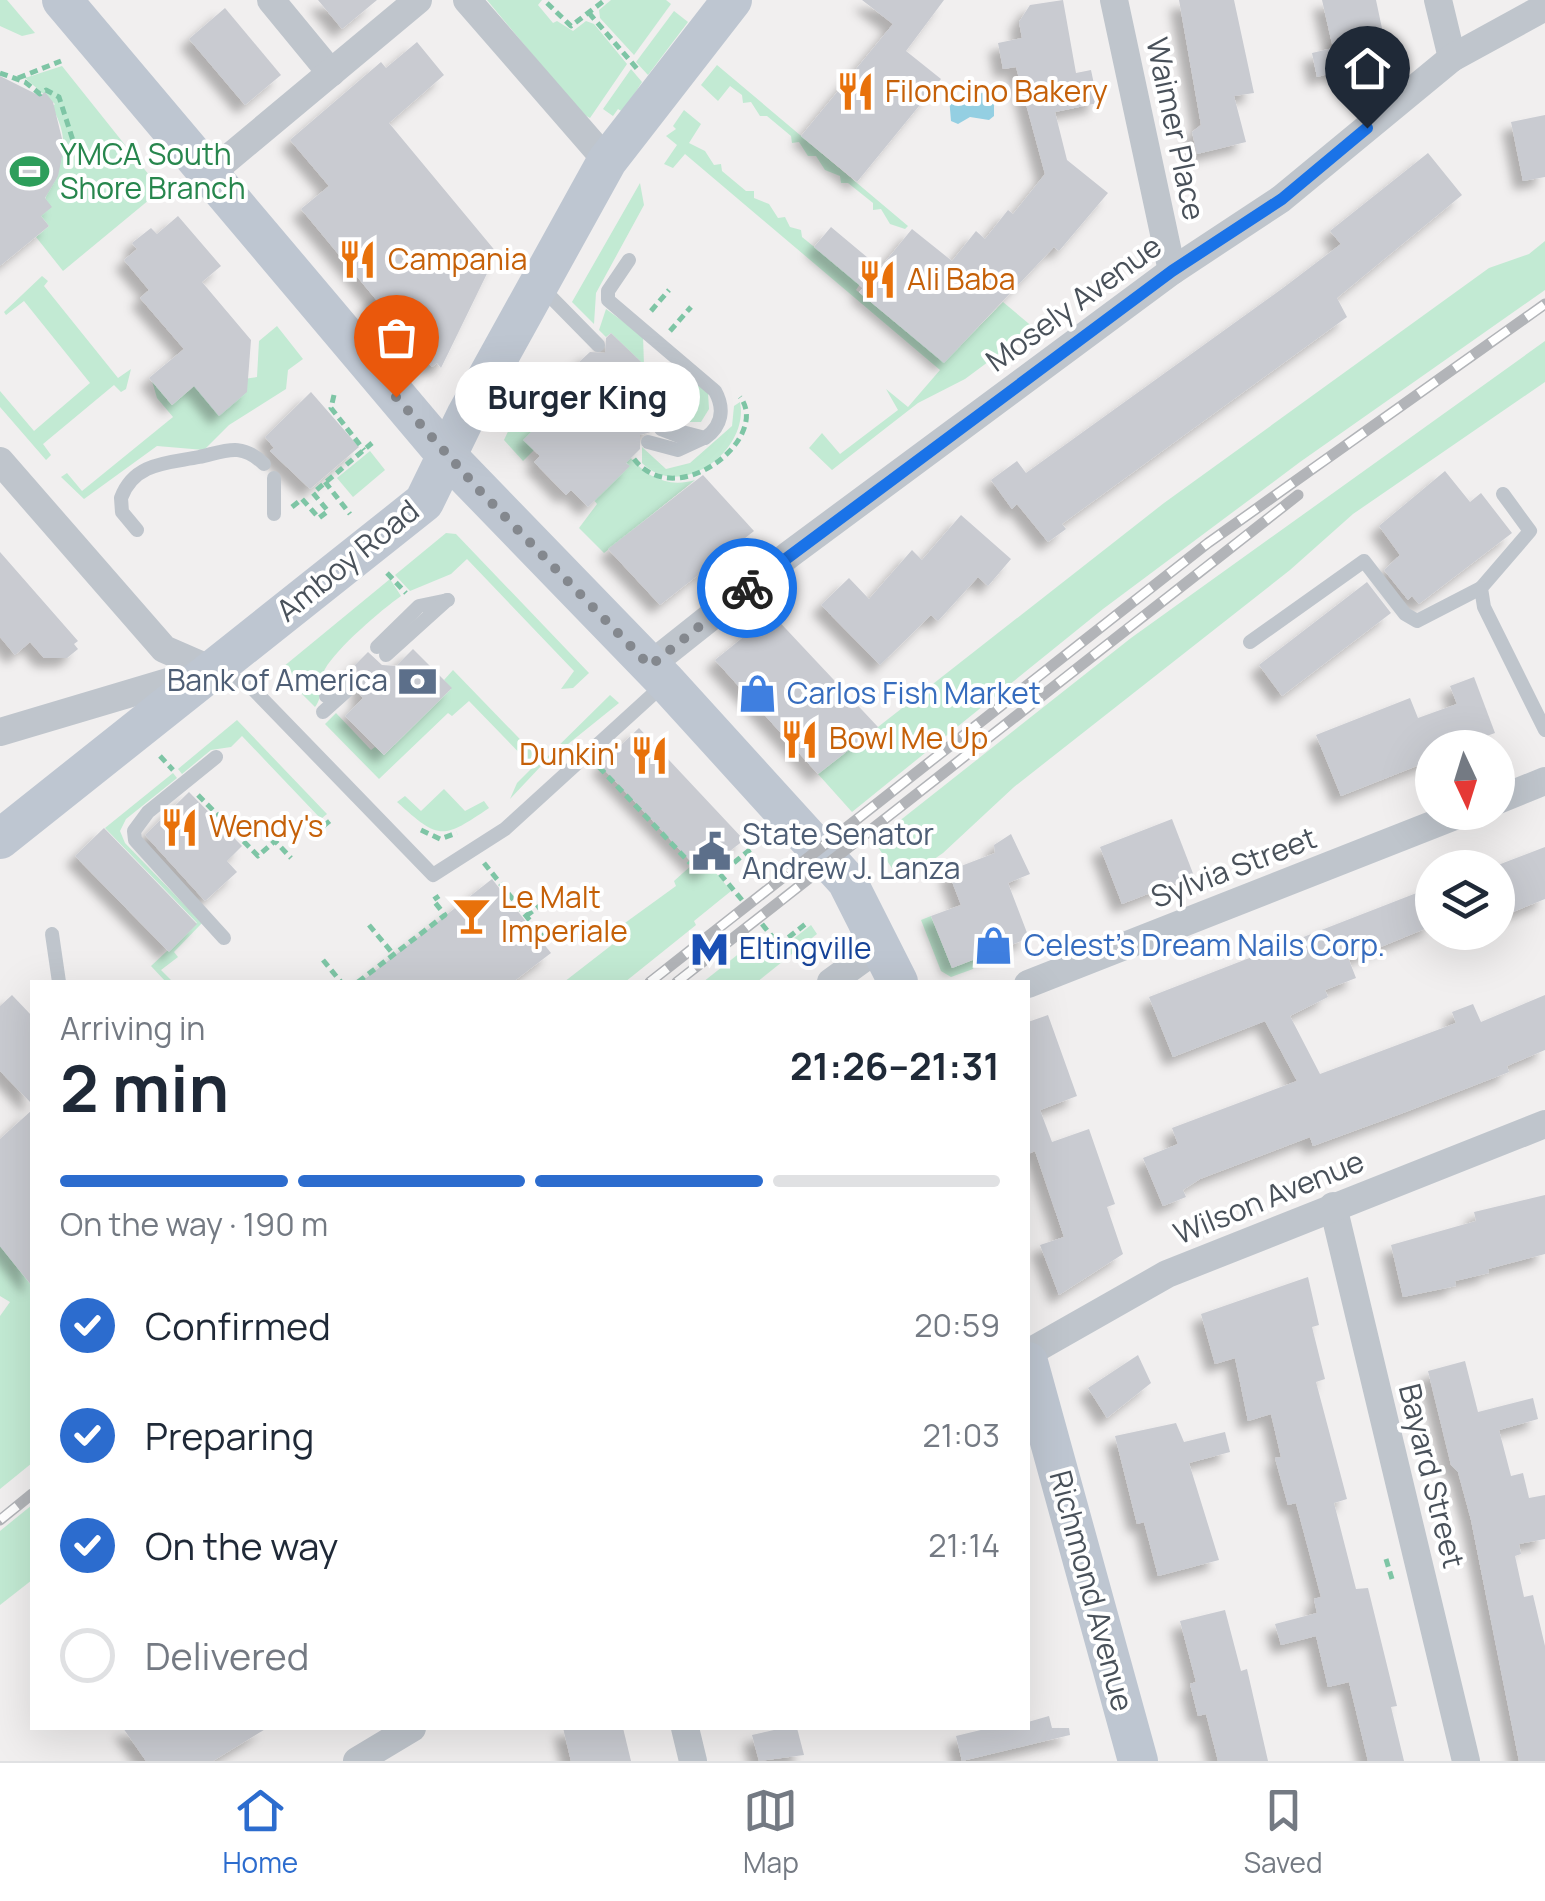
<!DOCTYPE html>
<meta charset="utf-8">
<style>
body{margin:0;font-family:Manrope,sans-serif;background:#f2f2f3;color:#1f2937;height:100vh;display:flex;flex-direction:column;font-size:38px;white-space:nowrap}
*{box-sizing:border-box;margin:0}
p{font-size:32px;color:#747a83}
.icon{flex:none;width:55px;height:55px;fill:none;stroke:currentColor;stroke-width:2;stroke-linecap:round;stroke-linejoin:round}
.map{position:relative;flex:1;overflow:hidden}
.side{position:absolute;left:30px;top:980px;width:1000px;height:750px;display:flex;flex-direction:column;background:#fff;border-radius:0px;box-shadow:0 10px 40px #0002}
.side>*{flex:none}
.needle{width:65px;rotate:176deg}
.fabs{position:absolute;left:1415px;top:730px;display:grid;gap:20px}
.fabs a{display:grid;place-items:center;width:100px;height:100px;border-radius:50%;background:#fff;box-shadow:0 10px 40px #0002;font-size:50px}
.pin{position:absolute;display:grid;place-items:center;width:85px;height:85px;color:#fff;margin:-102px -42px;border-radius:50% 50% 50% 0;rotate:-45deg;box-shadow:0 0 10px #0007}
.pin .icon{rotate:45deg}
.courier{position:absolute;display:grid;place-items:center;width:100px;height:100px;margin:-50px;border:8px solid #1a73e8;border-radius:50%;background:#fff;color:#222;box-shadow:0 2px 12px #0007}
.bubble{position:absolute;height:70px;border-radius:35px;background:#fff;box-shadow:0 10px 40px #0002;font-size:32px;font-weight:700;line-height:70px;text-align:center}
.head em{font-style:normal;font-weight:700}
.head div{display:flex;flex-direction:column-reverse}
.head{display:flex;align-items:center;justify-content:space-between;height:170px;padding:0 30px}
h1{font-size:65px;font-weight:700;line-height:75px}
.bar{display:grid;grid-template-columns:repeat(4,1fr);gap:15px 10px;align-content:center;height:120px;padding:0 30px}
.bar i{height:12px;border-radius:8px;background:#e0e1e3}
.bar .current{background:#2c6cce}
.bar p{grid-column:span 4}
ol{padding:0 30px;list-style:none}
li{display:flex;align-items:center;gap:30px;height:110px}
li p{margin-inline-start:auto}
li .icon{padding:10px;border-radius:50%;background:#2c6cce;color:#fff;stroke-width:4}
li:last-child{color:#747a83}
li i{width:55px;height:55px;border:5px solid #e0e1e3;border-radius:50%}
.tab-bar{display:flex;justify-content:space-around;align-items:center;height:140px;border-top:2px solid #e0e1e3;background:#fff;font-size:28px;color:#747a83}
.tab-bar a{display:grid;justify-items:center;gap:5px}
.tab-bar .current{color:#2c6cce}
.map>svg:first-child{display:block}
.green{fill:#c2ead3}
.water{fill:#94cfe2}
.building{fill:#c9cbd1;filter:url(#shadow)}
.lines{fill:none;stroke-linecap:round;stroke-linejoin:round}
.path{stroke:#7ec5a5;stroke-width:5;stroke-dasharray:8 5;stroke-linecap:butt}
.service{stroke:#bfc5cc;stroke-width:14}
.minor{stroke:#bfc5cc;stroke-width:28}
.secondary{stroke:#bec6d1;stroke-width:40}
.rail-casing{stroke:#b2b4b8;stroke-width:11}
.rail{stroke:#fff;stroke-width:8;stroke-dasharray:22;stroke-linecap:butt}
.done{stroke:#84888e;stroke-width:10;stroke-dasharray:0 18}
.route{stroke:#1a73e8;stroke-width:12}
.labels{text-anchor:middle;stroke-width:8;stroke-linejoin:round;paint-order:stroke}
.food-label{font-size:30px;fill:#c56008;stroke:#fff;text-anchor:start}
.street-label{font-size:30px;fill:#49515a;stroke:#fff}
.leisure-label{font-size:30px;fill:#27864d;stroke:#fff;text-anchor:start}
.service-label{font-size:30px;fill:#4e5e75;stroke:#fff;text-anchor:end}
.shop-label{font-size:30px;fill:#366cbe;stroke:#fff;text-anchor:start}
.transit-label{font-size:30px;fill:#164399;stroke:#fff;text-anchor:start}
</style>
<div class="map">
<svg width="1545" height="1761" viewBox="0 0 1545 1761">
<defs>
<filter id="shadow"><feDropShadow dx="-9" dy="9" stdDeviation="5" flood-color="#0004"/></filter>
</defs>
<rect width="100%" height="100%" fill="#f1efef"/>
<g class="green">
<path d="M0,0H7L35,33L22,36L0,26Z"/>
<path d="M487,0H542L538,5L553,23L557,21L573,31L586,21L594,24L627,64L590,118L581,113Z"/>
<path d="M611,0H666L671,4L634,55L600,18L599,10Z"/>
<path d="M674,11L688,22L648,75L636,62Z"/>
<path d="M717,65L908,226L905,229L890,224L881,209L873,210V203L848,183H841L840,176L825,170L816,156H808L799,142L792,143L791,136L767,116H760L751,102L743,103L742,95L730,86L718,101L701,85Z"/>
<path d="M62,66L161,190L63,271L36,237L49,226L41,216C48,172 80,157 52,107L55,104L25,78Z"/>
<path d="M631,69L642,82L623,112L618,109L613,116L603,109Z"/>
<path d="M684,110L701,124L689,143L705,151L714,165L721,164L722,171L746,191H754V198L769,204L778,218L785,217L790,227L801,230L802,237L860,284L856,290L944,362L1003,302L1034,328L965,379L918,403L832,470L809,448L822,433L840,454L898,410L886,389L908,407L940,370L685,154L673,168L664,164L677,145L666,136L676,129L673,126Z"/>
<path d="M640,183L644,205L596,293L594,324L572,302Z"/>
<path d="M1545,241V290L1300,462L1103,609L852,812L818,774L1164,503L1489,268L1529,254Z"/>
<path d="M42,276L48,281L44,286L118,378L131,369L126,389L121,392L114,385L43,444L51,455L46,460L0,407V391L34,431L90,383L24,301L6,315L4,312Z"/>
<path d="M606,309L643,336L644,365L611,333L606,337L599,330Z"/>
<path d="M277,326L303,359L288,370L286,389L229,425L204,450L157,446L84,499L61,477L67,473L82,491L173,417L157,398L152,381L172,405L194,386L257,377L259,341Z"/>
<path d="M1545,341V382L1353,514L1290,570L1014,787L943,853L901,882L874,841L1131,638Z"/>
<path d="M675,363L708,393L709,409L701,422H689L678,413L685,404L648,369Z"/>
<path d="M539,365L569,396L524,440L534,450L523,461L504,440Z"/>
<path d="M740,402C750,450 681,502 642,463V447L666,469L690,463L732,426L734,406Z"/>
<path d="M370,451L385,470L353,497L337,478Z"/>
<path d="M630,457C647,477 668,488 695,480L604,553L579,528L597,504L594,500L629,466L625,461Z"/>
<path d="M446,533L456,534L589,673L573,688L561,689L574,671L467,559L451,574L410,591L395,575Z"/>
<path d="M390,579L401,596C381,610 337,648 325,669C318,682 324,696 315,707L284,676L283,667Z"/>
<path d="M453,670L542,762L610,695L619,703L542,765L510,799L517,783L533,767L469,701L452,716L448,713L379,779L325,724L336,713L371,750L375,747L384,755L451,689L444,680Z"/>
<path d="M237,720L327,814L321,819L242,736L231,747L211,750L182,774L178,769Z"/>
<path d="M173,773L177,778L126,819L120,831L125,843L202,923L174,952L178,957L161,970L173,982H166L151,966L197,923L105,828Z"/>
<path d="M444,789L465,811L484,801L489,808C442,840 439,840 397,802L405,796L421,811Z"/>
<path d="M693,864L702,873L710,866L731,891L694,921L696,925L625,982H564L622,937L618,928L676,886L674,881Z"/>
<path d="M931,916L952,968L978,958L973,969L951,977L941,971L921,920Z"/>
<path d="M811,925L817,934L757,982H703L760,937L767,936L779,950Z"/>
<path d="M0,1246L32,1286V1463L0,1489V1316L10,1302L0,1296Z"/>
<path d="M32,1505V1580L0,1605V1531Z"/>
</g>
<path class="water" d="M983,93L994,99V116L989,120L970,117L958,124L951,121L949,97Z"/>
<g class="building">
<path d="M318,0H377L342,29Z"/>
<path d="M862,0H944L906,51L941,79L857,182L801,136L893,24Z"/>
<path d="M1063,0L1076,73L1091,70L1098,103L1055,112L1067,160L1108,193L1059,251L1054,247L944,363L859,292L863,288L814,247L831,227L880,268L912,229L952,261L976,231L985,239L1008,210L1013,214L1045,174L1016,67L1003,69L998,43L1022,38L1019,22L1030,5Z"/>
<path d="M1179,0H1234L1254,93L1234,96L1246,142L1197,154L1192,132L1201,125Z"/>
<path d="M1322,0H1376L1384,38L1360,42L1365,64L1317,77L1312,53L1333,48Z"/>
<path d="M225,8L281,75L245,105L189,39Z"/>
<path d="M417,42L444,75L389,123L497,253L441,368L437,363L432,367L301,209L329,186L290,140L381,62L386,68Z"/>
<path d="M0,76L40,96L45,92L53,102L64,147L58,176L45,198L52,207L41,216L49,226L0,266Z"/>
<path d="M1545,115V177L1523,181L1511,122Z"/>
<path d="M1428,153L1462,195L1337,298L1347,317L1062,524L1066,529L1048,542L1017,504L1012,509L991,480L1017,461L1026,473L1283,288L1341,244L1330,231Z"/>
<path d="M178,216L221,266L202,282L251,340L247,392L219,416L194,386L172,405L149,378L184,349L140,298L149,290L124,260L137,249L132,243L151,228L157,234Z"/>
<path d="M611,333L686,405L677,414L665,411L652,424L651,432L640,435V449L626,463L630,466L588,507L571,490L566,495L534,462L540,456L523,440L569,396L556,383L590,352L605,353L606,338Z"/>
<path d="M311,392L359,447L310,489L270,451L274,448L265,437Z"/>
<path d="M1445,471L1470,502L1481,493L1512,533L1419,604L1412,596L1408,600L1384,570L1400,555L1379,526Z"/>
<path d="M703,475L754,531L660,605L608,549Z"/>
<path d="M961,515L1011,559L988,586L978,577L938,621L931,615L880,665L821,605L849,578L869,599L912,550L922,560Z"/>
<path d="M0,552L78,641L74,644L78,649L67,658H44L30,642L15,655L0,637Z"/>
<path d="M1367,582L1391,613L1282,696L1259,665Z"/>
<path d="M772,614L878,727L818,774L715,660Z"/>
<path d="M413,649L452,688L384,755L345,716L363,698L359,694L362,683L350,670L368,652L382,665L396,666Z"/>
<path d="M1474,677L1495,733L1470,742L1468,735L1432,748V760L1341,796L1316,735L1410,698L1418,718L1457,704L1450,686Z"/>
<path d="M639,728L744,840L702,873L600,765Z"/>
<path d="M189,792L242,846L227,861L237,872L205,901L145,835Z"/>
<path d="M1172,819L1194,876L1122,904L1100,847Z"/>
<path d="M104,828L197,924L169,952L75,856Z"/>
<path d="M1011,834L1030,874L1008,883L1029,938L952,968L931,916L961,905L948,871L995,853L994,845Z"/>
<path d="M1545,847V899L1498,918V865Z"/>
<path d="M492,879L551,953L513,982H361Z"/>
<path d="M1432,887V926L1349,960L1356,978L1325,990L1328,997L1290,1016L1320,1074L1456,1023L1452,1012L1473,1004L1481,1022L1545,995V1050L1507,1066L1509,1072L1403,1113L1313,1146L1310,1137L1200,1179L1183,1190L1186,1197L1163,1206L1143,1158L1178,1144L1172,1128L1297,1081L1265,1021L1173,1057L1149,997Z"/>
<path d="M12,995L32,1016V1104L0,1071V1006Z"/>
<path d="M1048,1015L1077,1096L1040,1110L1052,1142L1089,1129L1115,1204L1107,1207L1123,1254L1059,1295L1040,1245L1064,1237L1035,1151L1028,1154V1022Z"/>
<path d="M32,1110V1286L0,1246V1139Z"/>
<path d="M1545,1195V1254L1488,1269L1489,1273L1455,1281L1456,1286L1403,1297L1391,1245L1476,1221L1474,1212Z"/>
<path d="M1308,1277L1319,1325L1312,1327L1325,1379L1316,1382L1347,1499L1334,1503L1356,1589L1368,1588L1397,1706L1391,1707L1404,1761H1368L1349,1682L1328,1687L1316,1636L1281,1645L1275,1624L1317,1613L1314,1599L1321,1597L1296,1503L1288,1505L1275,1458L1281,1457L1271,1414L1248,1421L1235,1358L1215,1364L1201,1314Z"/>
<path d="M1138,1355L1151,1383L1107,1418L1088,1388Z"/>
<path d="M1465,1361L1478,1412L1533,1398L1538,1419L1499,1430L1511,1476L1523,1473L1529,1498L1545,1495V1539L1519,1544L1521,1554L1515,1556L1524,1597L1533,1595L1545,1646V1761H1519L1471,1520L1458,1472L1451,1465L1428,1371Z"/>
<path d="M1176,1423L1184,1442L1225,1432L1230,1452L1189,1463L1219,1560L1158,1576L1144,1522L1137,1524L1115,1436Z"/>
<path d="M1225,1610L1241,1671L1247,1669L1268,1761H1218L1206,1714L1198,1716L1190,1684L1196,1682L1180,1621Z"/>
<path d="M1049,1716L1052,1728H1069L1070,1735L962,1761L956,1736L989,1728H1028V1722Z"/>
<path d="M123,1728H267L213,1761H146Z"/>
<path d="M563,1728H623L631,1761H571Z"/>
<path d="M783,1728H797L804,1755L759,1761L752,1735Z"/>
</g>
<g class="lines">
<g class="path">
<path d="M547,3L571,26L605,0"/>
<path d="M589,13L639,71"/>
<path d="M0,73L25,82L40,94L46,90L59,97L77,153"/>
<path d="M18,78L61,61"/>
<path d="M651,311L669,290"/>
<path d="M670,331L691,307"/>
<path d="M334,395L331,408L364,450"/>
<path d="M634,459C677,514 772,437 740,397"/>
<path d="M325,482L350,514"/>
<path d="M292,507L302,499L319,518L328,511L313,493L372,443"/>
<path d="M387,573L406,593"/>
<path d="M160,756L173,770"/>
<path d="M599,767L690,863"/>
<path d="M198,795L258,856L275,841L291,858"/>
<path d="M421,830L440,839L457,833"/>
<path d="M313,834L331,820"/>
<path d="M484,863L547,942"/>
<path d="M742,900L720,874L752,848"/>
<path d="M526,916L560,891"/>
<path d="M762,924L779,945L808,922"/>
<path d="M369,925L394,955"/>
<path d="M323,960L341,982"/>
<path d="M358,982L445,915L433,900L439,896"/>
<path d="M1386,1559L1392,1579"/>
</g>
<g class="service">
<path d="M629,260L608,291V300L715,391C725,409 722,426 705,438L682,432L669,421"/>
<path d="M542,288L598,345"/>
<path d="M661,429L689,440"/>
<path d="M648,442L678,450L704,438"/>
<path d="M1503,494L1530,531L1481,588L1484,607L1545,730"/>
<path d="M274,514V478"/>
<path d="M137,530L122,512L121,498C134,462 169,463 199,457C226,451 241,442 264,464"/>
<path d="M1250,642L1364,561L1405,614L1417,621L1481,588"/>
<path d="M377,647L419,606L448,600"/>
<path d="M386,655L447,600"/>
<path d="M220,673L249,685L433,875L505,829L662,686"/>
<path d="M326,696L344,678"/>
<path d="M323,712L352,686"/>
<path d="M216,757L148,812L134,831L135,840L224,938"/>
<path d="M52,934L59,982"/>
</g>
<g class="minor">
<path d="M271,0L331,73"/>
<path d="M467,0L607,161"/>
<path d="M1114,0L1172,271"/>
<path d="M1438,0L1452,58"/>
<path d="M207,176L418,0"/>
<path d="M0,461L164,649L210,669"/>
<path d="M649,666L790,554L1172,271L1281,199L1452,58L1545,7"/>
<path d="M0,732L195,674"/>
<path d="M1498,800L1545,781"/>
<path d="M831,982L882,945"/>
<path d="M1028,984L1465,812"/>
<path d="M1333,1206L1466,1761"/>
<path d="M1028,1353L1167,1274L1545,1124"/>
<path d="M685,1728L693,1761"/>
<path d="M357,1761L412,1728"/>
</g>
<g class="secondary">
<path d="M62,0L447,456L666,682L847,881L898,982"/>
<path d="M0,839L424,502L466,416L607,161L732,0"/>
<path d="M1028,1362L1138,1761"/>
</g>
<defs>
<g id="rail">
<path d="M650,982L1208,543L1545,304"/>
<path d="M677,982L1298,495"/>
<path d="M0,1520L32,1494"/>
</g>
</defs>
<use href="#rail" class="rail-casing"/>
<use href="#rail" class="rail"/>
</g>
<g class="lines">
<path class="done" d="M396,397L480,491L650,666L747,588"/>
<path class="route" d="M747,588L1172,271L1282,199L1367,128"/>
</g>
<defs>
<symbol id="restaurant-bare" viewBox="-9 -9 18 18"><path d="M-5-6h1v4h1v-4h1v4h1v-4h1v5L-1.5 .5V6h-2V.5L-5-1ZM5-6V6H3V1.5H1.5Q1.5-4 5-6Z" fill="#e8710a" stroke="#fff" stroke-width="2.5" paint-order="stroke"/></symbol>
<symbol id="stadium-bare" viewBox="-9 -9 18 18"><path d="M0-5a6.5 5 0 1 0 0 10a6.5 5 0 1 0 0-10ZM-3.5-1.8h7v3.6h-7Z" fill="#2e9e5b" stroke="#fff" stroke-width="2.5" paint-order="stroke"/></symbol>
<symbol id="bank-bare" viewBox="-9 -9 18 18"><path d="M-6-4H6V4H-6ZM0-2.3a2.3 2.3 0 1 0 0 4.6a2.3 2.3 0 1 0 0-4.6Z" fill="#5c6f8a" stroke="#fff" stroke-width="2.5" paint-order="stroke"/></symbol>
<symbol id="shop-bare" viewBox="-9 -9 18 18"><path d="M-5-2.5h2.3a2.7 3.5 0 0 1 5.4 0H5L5.5 6h-11ZM-1.5-2.5h3a1.5 2.3 0 0 0-3 0Z" fill="#3f7fe0" stroke="#fff" stroke-width="2.5" paint-order="stroke"/></symbol>
<symbol id="civic-bare" viewBox="-9 -9 18 18"><path d="M-.6-6.5H3V-4.5H.6V-3L4-1V1h2V6H-6V1h2V-1L-.6-3ZM-1.2 2.5V6h2.4V2.5Z" fill="#5c6f8a" stroke="#fff" stroke-width="2.5" paint-order="stroke"/></symbol>
<symbol id="bar-bare" viewBox="-9 -9 18 18"><path d="M-6-5H6L.8 .8V4.5H3.5V6h-7V4.5H-.8V.8Z" fill="#e8710a" stroke="#fff" stroke-width="2.5" paint-order="stroke"/></symbol>
<symbol id="metro-bare" viewBox="-9 -9 18 18"><path d="M-5.5 5V-5H-3L0 0L3-5H5.5V5H3V-.5L0 4L-3-.5V5Z" fill="#1a4fb4" stroke="#fff" stroke-width="2.5" paint-order="stroke"/></symbol>
</defs>
<g fill-rule="evenodd">
<use href="#restaurant-bare" x="828" y="64" width="55" height="55"/>
<use href="#stadium-bare" x="2" y="144" width="55" height="55"/>
<use href="#restaurant-bare" x="330" y="232" width="55" height="55"/>
<use href="#restaurant-bare" x="850" y="252" width="55" height="55"/>
<use href="#bank-bare" x="390" y="654" width="55" height="55"/>
<use href="#shop-bare" x="730" y="666" width="55" height="55"/>
<use href="#restaurant-bare" x="772" y="712" width="55" height="55"/>
<use href="#restaurant-bare" x="622" y="728" width="55" height="55"/>
<use href="#restaurant-bare" x="152" y="800" width="55" height="55"/>
<use href="#civic-bare" x="684" y="824" width="55" height="55"/>
<use href="#bar-bare" x="444" y="888" width="55" height="55"/>
<use href="#shop-bare" x="966" y="918" width="55" height="55"/>
<use href="#metro-bare" x="682" y="922" width="55" height="55"/>
</g>
<g class="labels">
<g class="food-label">
<text x="885" y="102">Filoncino Bakery</text>
<text x="388" y="270">Campania</text>
<text x="907" y="290">Ali Baba</text>
<text x="829" y="749">Bowl Me Up</text>
<text x="620" y="765" text-anchor="end">Dunkin'</text>
<text x="209" y="837">Wendy's</text>
<text x="501" y="908">Le Malt<tspan x="501" dy="34">Imperiale</tspan></text>
</g>
<g class="street-label">
<text transform="translate(1175 129) rotate(78)" y="10">Waimer Place</text>
<text transform="translate(1074 304) rotate(-36)" y="10">Mosely Avenue</text>
<text transform="translate(348 561) rotate(-39)" y="10">Amboy Road</text>
<text transform="translate(1234 868) rotate(-21)" y="10">Sylvia Street</text>
<text transform="translate(1269 1198) rotate(-22)" y="10">Wilson Avenue</text>
<text transform="translate(1431 1476) rotate(76)" y="10">Bayard Street</text>
<text transform="translate(1091 1591) rotate(75)" y="10">Richmond Avenue</text>
</g>
<g class="leisure-label">
<text x="60" y="165">YMCA South<tspan x="60" dy="34">Shore Branch</tspan></text>
</g>
<g class="service-label">
<text x="388" y="691">Bank of America</text>
<text x="742" y="845" text-anchor="start">State Senator<tspan x="742" dy="34">Andrew J. Lanza</tspan></text>
</g>
<g class="shop-label">
<text x="787" y="704">Carlos Fish Market</text>
<text x="1024" y="956">Celest's Dream Nails Corp.</text>
</g>
<g class="transit-label">
<text x="739" y="959">Eltingville</text>
</g>
</g>
</svg>
<div class="fabs">
<a><svg class="needle" viewBox="-14 -14 28 28"><path d="M0-13l5 13h-10z" fill="#e53935"/><path d="M0 13l5-13h-10z" fill="#747a83"/></svg></a>
<a><svg class="icon" aria-label="layers" viewBox="0 0 24 24"><path d="M12 4l9 5-9 5-9-5zM3 14l9 5 9-5"/></svg></a>
</div>
<div class="pin" style="left:396px;top:397px;background:#ea580c"><svg class="icon" aria-label="bag" viewBox="0 0 24 24"><path d="M5 8h14l-1 12H6zM9 8a3 3 0 0 1 6 0"/></svg></div>
<div class="pin" style="left:1367px;top:128px;background:#1f2937"><svg class="icon" aria-label="home" viewBox="0 0 24 24"><path d="M3 11l9-7 9 7M6 9v11h12V9"/></svg></div>
<div class="courier" style="left:747px;top:588px"><svg class="icon" aria-label="bike" viewBox="0 0 24 24"><circle cx="6" cy="16" r="4"/><circle cx="18" cy="16" r="4"/><path d="M6 16l4-8h5l3 8M10 8l3 8H6M13 5h3"/></svg></div>
<div class="bubble" style="left:455px;top:362px;width:245px">Burger King</div>
<section class="side">
<div class="head"><div><h1>2 min</h1><p>Arriving in</p></div><em>21:26–21:31</em></div>
<div class="bar"><i class="current"></i><i class="current"></i><i class="current"></i><i></i><p>On the way · 190 m</p></div>
<ol>
<li><svg class="icon" aria-label="check" viewBox="0 0 24 24"><path d="M5 12l5 5 9-10"/></svg>Confirmed<p>20:59</p></li>
<li><svg class="icon" aria-label="check" viewBox="0 0 24 24"><path d="M5 12l5 5 9-10"/></svg>Preparing<p>21:03</p></li>
<li><svg class="icon" aria-label="check" viewBox="0 0 24 24"><path d="M5 12l5 5 9-10"/></svg>On the way<p>21:14</p></li>
<li><i></i>Delivered</li>
</ol>
</section>
</div>
<nav class="tab-bar">
<a class="current"><svg class="icon" aria-label="home" viewBox="0 0 24 24"><path d="M3 11l9-7 9 7M6 9v11h12V9"/></svg>Home</a>
<a><svg class="icon" aria-label="map" viewBox="0 0 24 24"><path d="M3 6l6-2 6 2 6-2v14l-6 2-6-2-6 2zM9 4v14M15 6v14"/></svg>Map</a>
<a><svg class="icon" aria-label="saved" viewBox="0 0 24 24"><path d="M7 4h10v16l-5-4-5 4z"/></svg>Saved</a>
</nav>
